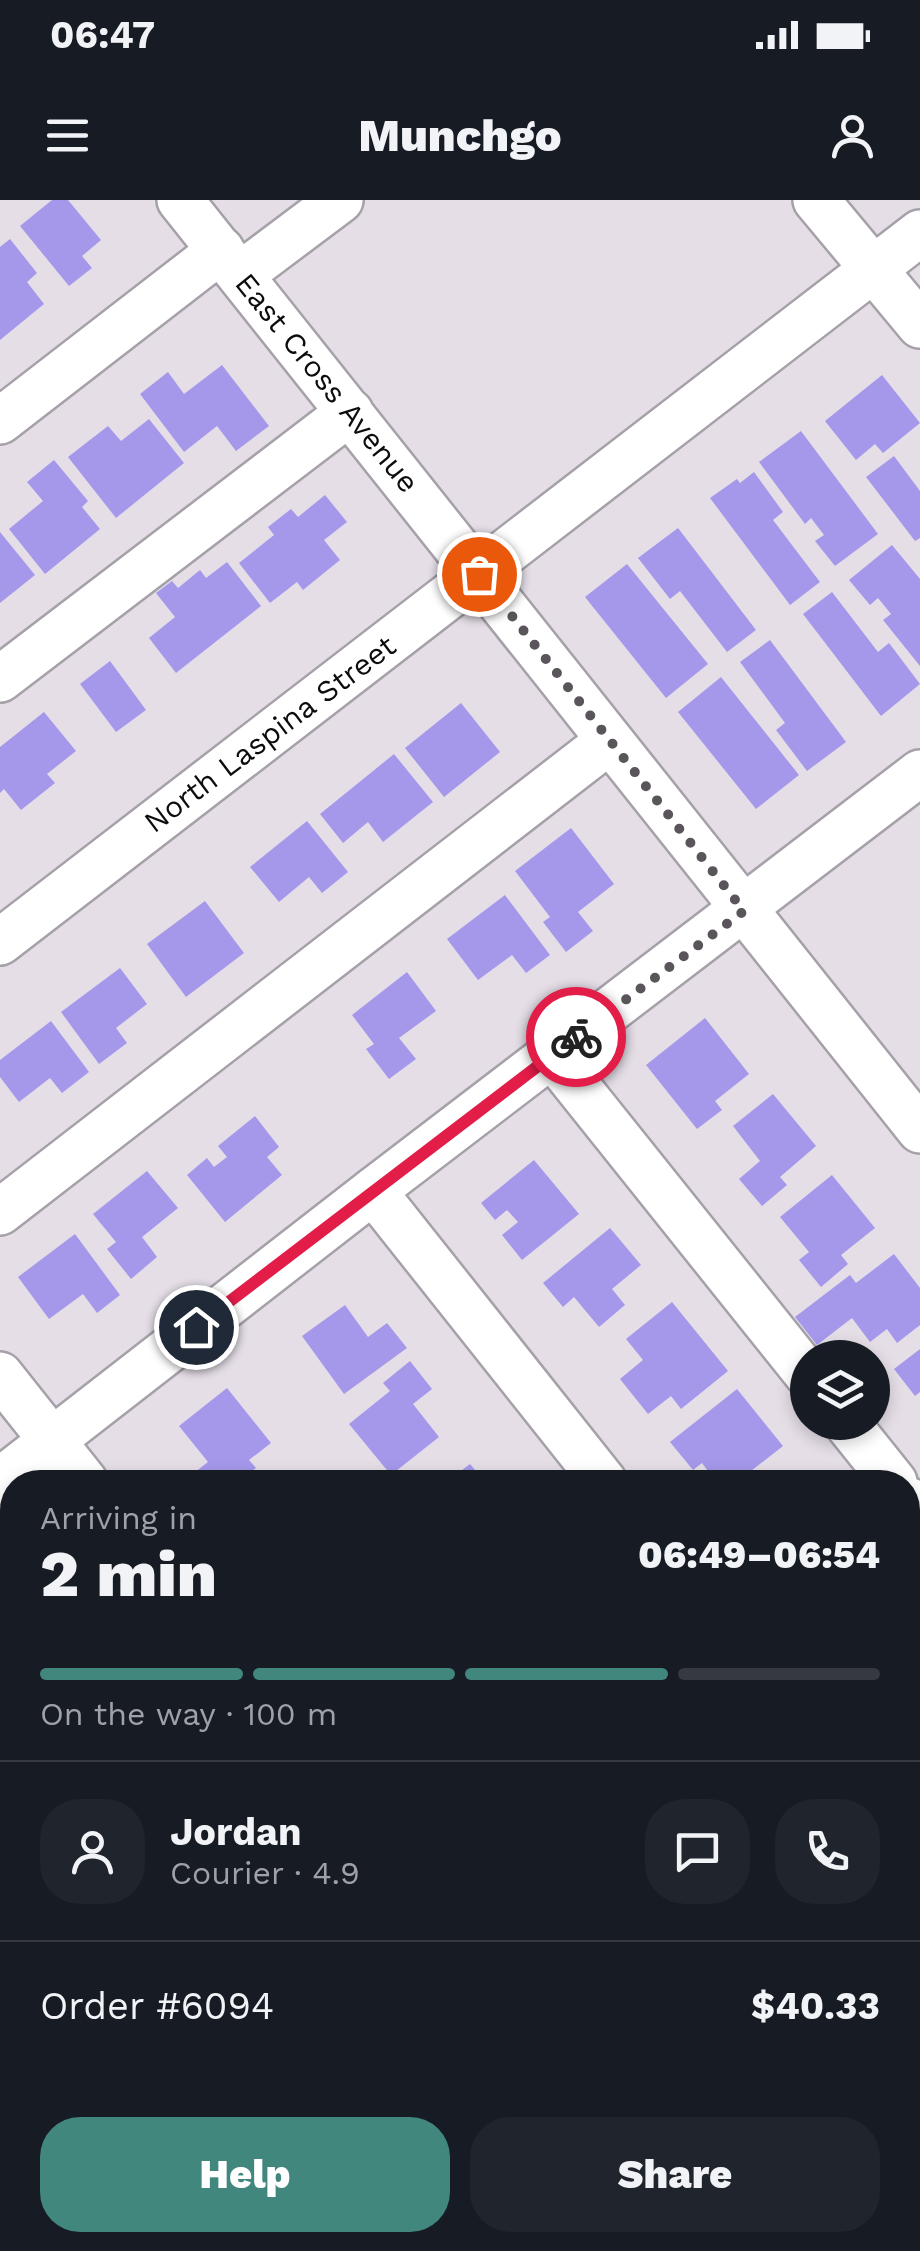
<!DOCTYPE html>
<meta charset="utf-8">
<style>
body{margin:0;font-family:"Work Sans",sans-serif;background:#20242c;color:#f1f3f6;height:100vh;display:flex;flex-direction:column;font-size:38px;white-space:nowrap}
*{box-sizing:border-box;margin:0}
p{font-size:32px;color:#9ea1a6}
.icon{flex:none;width:55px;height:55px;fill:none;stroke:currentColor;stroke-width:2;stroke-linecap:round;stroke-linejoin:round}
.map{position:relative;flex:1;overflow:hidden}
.details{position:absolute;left:0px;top:1270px;width:920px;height:782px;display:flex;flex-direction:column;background:#171b24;border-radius:40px 40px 0 0;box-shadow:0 5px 15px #0003}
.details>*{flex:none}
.fabs{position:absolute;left:790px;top:1140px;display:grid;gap:20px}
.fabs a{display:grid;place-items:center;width:100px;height:100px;border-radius:50%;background:#171b24;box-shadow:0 5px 15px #0003;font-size:50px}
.pin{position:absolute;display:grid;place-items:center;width:85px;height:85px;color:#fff;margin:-42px;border:5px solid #fff;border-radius:50%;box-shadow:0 2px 10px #0007}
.courier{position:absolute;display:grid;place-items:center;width:100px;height:100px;margin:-50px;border:8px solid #e11d48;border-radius:50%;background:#fff;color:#222;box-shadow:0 2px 12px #0007}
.summary em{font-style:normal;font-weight:800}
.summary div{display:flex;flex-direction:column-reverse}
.summary{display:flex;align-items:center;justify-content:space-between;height:170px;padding:0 40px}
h1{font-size:65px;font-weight:800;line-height:75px}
.bar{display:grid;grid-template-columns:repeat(4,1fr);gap:15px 10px;align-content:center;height:120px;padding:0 40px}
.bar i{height:12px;border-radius:8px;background:#363941}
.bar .on{background:#42877e}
.bar p{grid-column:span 4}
.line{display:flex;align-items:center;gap:25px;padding:0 40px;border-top:2px solid #363941}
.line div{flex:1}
.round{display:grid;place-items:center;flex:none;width:105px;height:105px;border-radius:40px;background:#20242c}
.cta{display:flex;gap:20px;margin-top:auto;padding:20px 40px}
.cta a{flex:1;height:115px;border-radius:40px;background:#42877e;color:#fff;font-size:40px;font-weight:800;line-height:115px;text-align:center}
.cta a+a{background:#20242c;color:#f1f3f6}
.status{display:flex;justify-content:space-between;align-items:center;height:70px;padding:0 50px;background:#171b24;direction:ltr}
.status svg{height:28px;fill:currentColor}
header{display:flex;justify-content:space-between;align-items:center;height:130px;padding:0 40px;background:#171b24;font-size:45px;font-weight:800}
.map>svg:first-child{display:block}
.building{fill:#a598eb}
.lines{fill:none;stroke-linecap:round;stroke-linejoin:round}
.minor-casing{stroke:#a6a0a9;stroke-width:50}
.minor{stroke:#fff;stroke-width:45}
.done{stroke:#59555a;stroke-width:10;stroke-dasharray:0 18}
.route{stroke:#e11d48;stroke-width:12}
.labels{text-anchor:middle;stroke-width:8;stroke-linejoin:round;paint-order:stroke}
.street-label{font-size:30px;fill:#0d0b0e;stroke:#fff}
</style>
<div class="status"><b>06:47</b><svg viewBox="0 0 49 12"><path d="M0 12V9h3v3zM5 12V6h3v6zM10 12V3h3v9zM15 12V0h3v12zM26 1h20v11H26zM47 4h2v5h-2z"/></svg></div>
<header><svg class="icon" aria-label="menu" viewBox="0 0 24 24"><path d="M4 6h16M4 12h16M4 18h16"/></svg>Munchgo<svg class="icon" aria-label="person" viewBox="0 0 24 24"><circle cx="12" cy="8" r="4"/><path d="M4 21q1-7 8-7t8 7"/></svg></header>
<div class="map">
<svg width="920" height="2051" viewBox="0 0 920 2051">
<rect width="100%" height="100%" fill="#e5dee7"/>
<g class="building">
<path d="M52,0H68L101,40L82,56L92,68L69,86L20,26Z"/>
<path d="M10,39L37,73L27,82L44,104L0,140V47Z"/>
<path d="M222,165L269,226L236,251L217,226L184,252L140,194L168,172L184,194Z"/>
<path d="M882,175L920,223L883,253L875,244L856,260L825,221Z"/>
<path d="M149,219L184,263L116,318L68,257L108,226L121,241Z"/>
<path d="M801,231L878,334L835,366L815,341L824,335L811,318L805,324L759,262Z"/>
<path d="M894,256L920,291V338L915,341L866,277Z"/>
<path d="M54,260L88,301L82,307L100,329L45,374L9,329L43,301L27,282Z"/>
<path d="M754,272L783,312L773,320L820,382L790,405L710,298L737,279L740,283Z"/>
<path d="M325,295L347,322L324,340L340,360L303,390L297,382L270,403L239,363L274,335L268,327L291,309L298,317Z"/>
<path d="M678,328L756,430L727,452L680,391L670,399L638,358Z"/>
<path d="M0,332L35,375L0,403Z"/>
<path d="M892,345L920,379V466L883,420L891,414L878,398L870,405L849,380Z"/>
<path d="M227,362L261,406L176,473L149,438L175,417L156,393L172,381L178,388L200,370L206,378Z"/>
<path d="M627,364L708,464L666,498L585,397Z"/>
<path d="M832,392L878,452L889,443L920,484L881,516L803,414Z"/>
<path d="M770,440L846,542L807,571L776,530L785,523L740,462Z"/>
<path d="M110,461L146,510L116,532L80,484Z"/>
<path d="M721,477L799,575L756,609L678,512Z"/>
<path d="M461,503L500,552L444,597L405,548Z"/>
<path d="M44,512L76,551L47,574L55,583L21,610L4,589L0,593V547Z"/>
<path d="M394,554L433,602L383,642L368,622L343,643L320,614Z"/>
<path d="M307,621L348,672L322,693L309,677L279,702L250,667Z"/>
<path d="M571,628L614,684L578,712L593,731L566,752L543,722L550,717L515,671Z"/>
<path d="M505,695L550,755L526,773L512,755L478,780L447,739Z"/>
<path d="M205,701L244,753L186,797L147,744Z"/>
<path d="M120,768L147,804L116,828L127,843L99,864L61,812Z"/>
<path d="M407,772L436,811L399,838L416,859L389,879L366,849L374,844L352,815Z"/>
<path d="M705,818L749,874L715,901L722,910L697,929L646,865Z"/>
<path d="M51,821L89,872L62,893L50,878L19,902L0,877V860Z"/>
<path d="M773,894L816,946L780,977L787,985L762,1006L739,979L760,961L733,926Z"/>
<path d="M255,916L279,947L267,957L282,975L225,1022L187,975L207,958L214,967L227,957L218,946Z"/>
<path d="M534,960L579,1014L522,1060L502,1035L518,1022L507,1010L495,1020L481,1003Z"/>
<path d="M147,971L178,1008L142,1037L157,1057L131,1079L107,1049L116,1042L93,1014Z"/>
<path d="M832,975L875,1028L841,1055L848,1064L821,1087L799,1060L809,1052L780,1017Z"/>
<path d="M610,1028L641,1065L612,1089L625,1105L599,1127L574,1097L563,1107L543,1083Z"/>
<path d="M75,1034L120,1095L97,1113L83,1094L49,1119L18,1077Z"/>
<path d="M894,1054L920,1088V1125L897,1143L887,1129L870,1142L852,1118L817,1145L795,1117L850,1075L856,1083Z"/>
<path d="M672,1102L728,1171L681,1209L671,1196L648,1214L620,1179L643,1160L626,1139Z"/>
<path d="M345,1105L368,1137L387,1123L407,1148L344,1194L302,1136Z"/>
<path d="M920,1149V1192L915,1196L894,1169Z"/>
<path d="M410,1161L432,1189L413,1204L439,1237L391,1275L349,1224L390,1191L383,1183Z"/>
<path d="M227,1188L271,1243L249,1260L256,1268L237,1282H195L190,1276L208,1262L179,1226Z"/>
<path d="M737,1189L783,1246L737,1282H707L713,1278L702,1263L693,1270L670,1242Z"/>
<path d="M470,1264L485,1282H446Z"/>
<path d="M12,1366V1456L0,1466V1376Z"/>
<path d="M920,1434V1521L908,1505V1445Z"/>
<path d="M12,1608V1708L6,1714L0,1706V1675L4,1671L0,1666V1618Z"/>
<path d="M920,1790V1883L908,1893V1800Z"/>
<path d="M12,1987V2040H35L43,2051H0V1996Z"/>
<path d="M302,2040H390L376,2051H310Z"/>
<path d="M495,2040H543L552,2051H504Z"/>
<path d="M828,2040H886L871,2051H836Z"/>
</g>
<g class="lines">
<defs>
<g id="minor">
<path d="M180,0L920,930"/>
<path d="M816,0L920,125"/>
<path d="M240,75L340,0"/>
<path d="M0,221L221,50"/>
<path d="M0,479L350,212"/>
<path d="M0,742L920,33"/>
<path d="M552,855L808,1175"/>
<path d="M373,991L604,1282"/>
<path d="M0,1012L609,541"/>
<path d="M0,1175L85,1282"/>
<path d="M846,1222L894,1282"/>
<path d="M0,1281L373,991L920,573"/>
<path d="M908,1300L920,1315"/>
<path d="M908,1666L920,1682"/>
<path d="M0,1832L12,1847"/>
<path d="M169,2040L178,2051"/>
<path d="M689,2040L698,2051"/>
<path d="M634,2051L648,2040"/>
</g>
</defs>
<use href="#minor" class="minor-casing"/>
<use href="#minor" class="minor"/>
</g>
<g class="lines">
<path class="done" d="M479,374L744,711L576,837"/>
<path class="route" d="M196,1127L576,837"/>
</g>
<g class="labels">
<g class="street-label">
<text transform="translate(327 183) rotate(51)" y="10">East Cross Avenue</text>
<text transform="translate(270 534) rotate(-37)" y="10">North Laspina Street</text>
</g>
</g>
</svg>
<div class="fabs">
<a><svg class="icon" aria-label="layers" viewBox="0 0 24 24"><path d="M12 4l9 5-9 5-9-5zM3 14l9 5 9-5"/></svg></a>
</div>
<div class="pin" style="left:479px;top:374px;background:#ea580c"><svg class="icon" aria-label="bag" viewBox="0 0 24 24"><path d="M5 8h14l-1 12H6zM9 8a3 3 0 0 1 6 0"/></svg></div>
<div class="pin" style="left:196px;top:1127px;background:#1f2937"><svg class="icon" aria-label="home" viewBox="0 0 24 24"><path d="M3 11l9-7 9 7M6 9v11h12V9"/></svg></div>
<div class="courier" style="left:576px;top:837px"><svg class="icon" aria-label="bike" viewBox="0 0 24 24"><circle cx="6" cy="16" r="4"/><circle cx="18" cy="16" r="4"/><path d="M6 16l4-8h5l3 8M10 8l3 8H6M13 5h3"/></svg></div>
<section class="details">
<div class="summary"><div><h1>2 min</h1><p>Arriving in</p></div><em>06:49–06:54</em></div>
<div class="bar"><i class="on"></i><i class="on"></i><i class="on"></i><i></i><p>On the way · 100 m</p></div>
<div class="line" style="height:180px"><a class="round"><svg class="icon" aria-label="person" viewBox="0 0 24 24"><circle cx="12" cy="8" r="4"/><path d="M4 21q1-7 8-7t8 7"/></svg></a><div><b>Jordan</b><p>Courier · 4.9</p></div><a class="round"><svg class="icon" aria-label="chat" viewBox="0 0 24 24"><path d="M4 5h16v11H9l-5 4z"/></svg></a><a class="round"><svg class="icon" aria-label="phone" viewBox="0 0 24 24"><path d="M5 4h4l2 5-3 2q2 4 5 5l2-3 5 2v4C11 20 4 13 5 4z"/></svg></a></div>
<div class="line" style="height:130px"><div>Order #6094</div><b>$40.33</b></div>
<div class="cta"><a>Help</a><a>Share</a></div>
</section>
</div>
